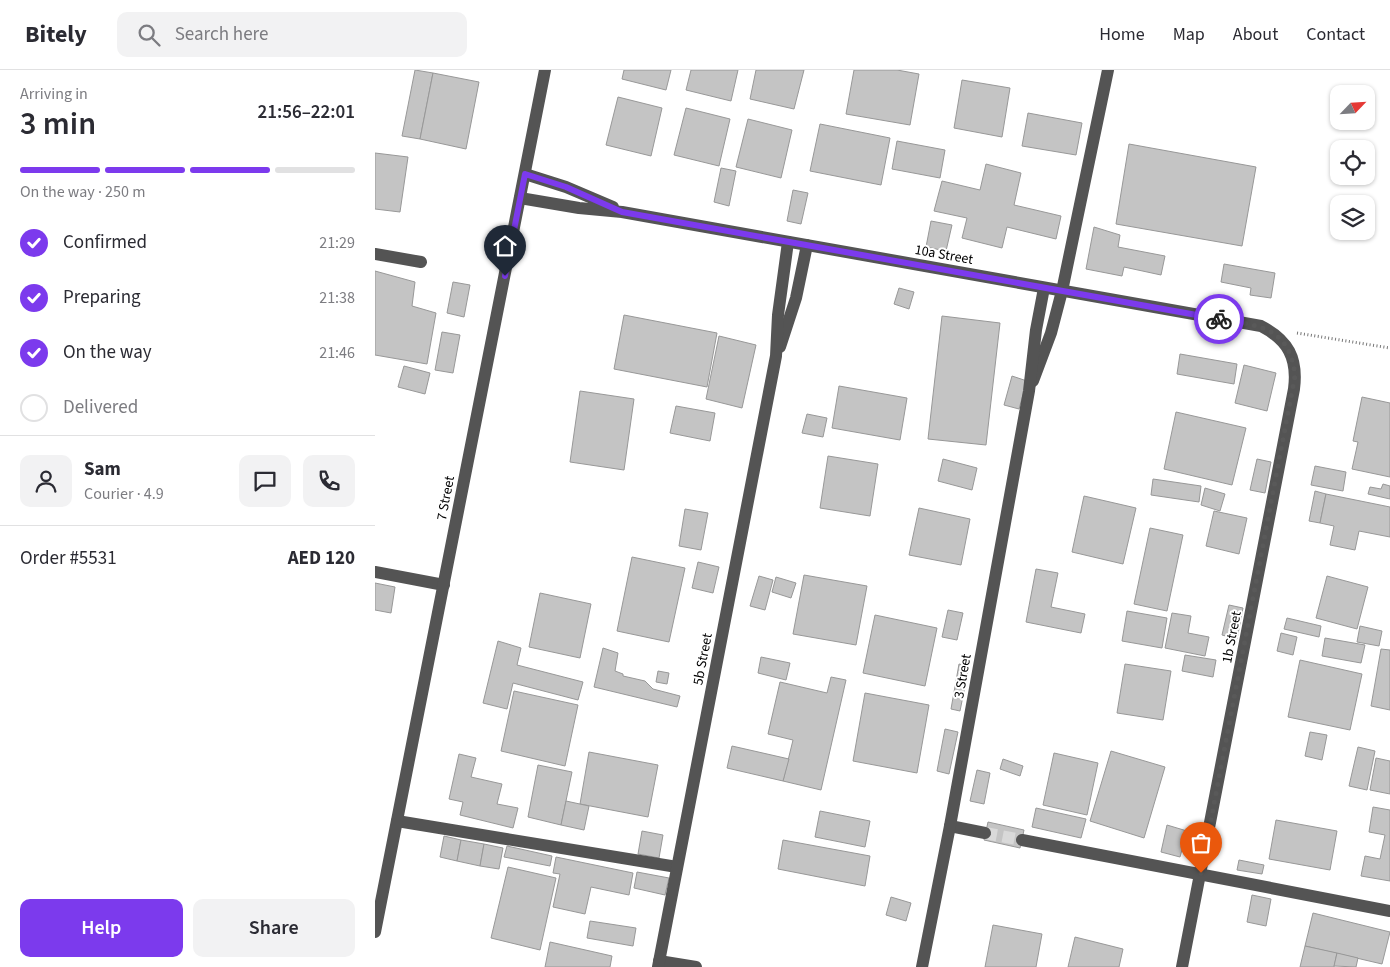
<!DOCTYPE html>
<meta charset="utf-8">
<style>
body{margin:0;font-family:"Source Sans 3",sans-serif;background:#f2f2f3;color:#2b2b33;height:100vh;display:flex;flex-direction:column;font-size:19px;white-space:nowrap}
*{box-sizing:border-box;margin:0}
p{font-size:16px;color:#7c7c81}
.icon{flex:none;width:28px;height:28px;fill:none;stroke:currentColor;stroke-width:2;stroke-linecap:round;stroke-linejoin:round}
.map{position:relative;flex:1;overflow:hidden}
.side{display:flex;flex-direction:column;background:#fff;width:375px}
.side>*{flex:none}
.needle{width:32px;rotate:65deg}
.controls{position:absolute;left:955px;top:15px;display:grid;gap:10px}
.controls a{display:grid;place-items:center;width:45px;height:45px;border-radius:10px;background:#fff;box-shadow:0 1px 4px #0004;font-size:25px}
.pin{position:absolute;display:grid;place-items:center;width:42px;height:42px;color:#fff;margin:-51px -21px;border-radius:50% 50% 50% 0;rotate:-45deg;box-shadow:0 0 5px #0007}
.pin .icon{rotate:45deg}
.courier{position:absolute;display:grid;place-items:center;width:50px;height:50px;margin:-25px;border:4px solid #7c3aed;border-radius:50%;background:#fff;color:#222;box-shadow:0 1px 6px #0007}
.head em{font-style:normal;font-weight:600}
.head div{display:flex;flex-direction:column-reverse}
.head{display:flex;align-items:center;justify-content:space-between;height:85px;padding:0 20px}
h1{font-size:32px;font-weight:600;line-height:38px}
.bar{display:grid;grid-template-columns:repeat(4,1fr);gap:8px 5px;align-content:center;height:60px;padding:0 20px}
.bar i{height:6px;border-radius:4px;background:#e1e1e2}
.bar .selected{background:#7c3aed}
.bar p{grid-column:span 4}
.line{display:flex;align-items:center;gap:12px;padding:0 20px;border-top:1px solid #e1e1e2}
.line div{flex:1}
.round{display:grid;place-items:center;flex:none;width:52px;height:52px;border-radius:10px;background:#f2f2f3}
ol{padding:0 20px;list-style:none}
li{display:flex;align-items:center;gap:15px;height:55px}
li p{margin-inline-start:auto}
li .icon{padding:5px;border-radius:50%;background:#7c3aed;color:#fff;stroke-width:4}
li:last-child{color:#7c7c81}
li i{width:28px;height:28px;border:2px solid #e1e1e2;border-radius:50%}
.action{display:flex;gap:10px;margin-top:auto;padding:10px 20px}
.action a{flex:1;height:58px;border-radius:10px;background:#7c3aed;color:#fff;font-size:20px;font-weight:600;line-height:58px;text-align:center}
.action a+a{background:#f2f2f3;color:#2b2b33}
header{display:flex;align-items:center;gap:30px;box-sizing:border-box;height:70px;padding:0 25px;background:#fff;border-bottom:1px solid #e1e1e2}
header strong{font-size:24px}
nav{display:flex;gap:28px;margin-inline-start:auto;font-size:18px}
.search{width:350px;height:45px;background:#f2f2f3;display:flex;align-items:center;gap:12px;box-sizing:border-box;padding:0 18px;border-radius:10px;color:#7c7c81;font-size:19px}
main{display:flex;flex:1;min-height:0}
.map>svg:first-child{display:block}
.building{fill:#c4c4c4;stroke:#989898}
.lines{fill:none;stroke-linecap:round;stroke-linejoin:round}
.minor-tunnel{stroke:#d9d9d9;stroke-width:12;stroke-dasharray:12 6;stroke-linecap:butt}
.path{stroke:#767676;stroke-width:3;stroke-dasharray:1 2.5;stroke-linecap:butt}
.minor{stroke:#545454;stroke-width:12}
.done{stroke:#595959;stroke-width:5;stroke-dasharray:0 9}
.route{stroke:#7c3aed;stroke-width:6}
.labels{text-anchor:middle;stroke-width:4;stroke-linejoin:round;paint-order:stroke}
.street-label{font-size:14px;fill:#000;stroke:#fff}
</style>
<header>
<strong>Bitely</strong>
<div class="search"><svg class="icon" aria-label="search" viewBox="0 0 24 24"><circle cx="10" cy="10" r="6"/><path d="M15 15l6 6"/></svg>Search here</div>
<nav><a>Home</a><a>Map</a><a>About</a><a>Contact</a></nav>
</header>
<main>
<section class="side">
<div class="head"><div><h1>3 min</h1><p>Arriving in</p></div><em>21:56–22:01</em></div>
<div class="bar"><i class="selected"></i><i class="selected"></i><i class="selected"></i><i></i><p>On the way · 250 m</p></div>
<ol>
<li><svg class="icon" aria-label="check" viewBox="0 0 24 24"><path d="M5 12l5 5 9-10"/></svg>Confirmed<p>21:29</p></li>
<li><svg class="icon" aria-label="check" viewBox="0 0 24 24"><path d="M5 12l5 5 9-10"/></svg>Preparing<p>21:38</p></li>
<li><svg class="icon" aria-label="check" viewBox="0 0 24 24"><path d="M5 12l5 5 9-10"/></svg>On the way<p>21:46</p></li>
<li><i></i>Delivered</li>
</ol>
<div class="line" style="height:90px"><a class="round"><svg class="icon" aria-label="person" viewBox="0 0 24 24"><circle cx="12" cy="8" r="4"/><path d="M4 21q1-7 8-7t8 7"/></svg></a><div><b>Sam</b><p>Courier · 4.9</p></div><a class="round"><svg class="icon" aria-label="chat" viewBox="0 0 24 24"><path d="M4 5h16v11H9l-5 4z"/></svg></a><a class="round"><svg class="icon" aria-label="phone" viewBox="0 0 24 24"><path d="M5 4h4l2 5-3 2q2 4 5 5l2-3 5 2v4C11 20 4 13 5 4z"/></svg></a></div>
<div class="line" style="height:65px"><div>Order #5531</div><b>AED 120</b></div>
<div class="action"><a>Help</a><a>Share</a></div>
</section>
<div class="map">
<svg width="1015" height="897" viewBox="0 0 1015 897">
<rect width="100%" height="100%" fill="#fff"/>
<g class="building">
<path d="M40,0L58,3L45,69L27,66Z"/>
<path d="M249,0H296L291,20L247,9Z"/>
<path d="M316,0H363L356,31L311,20Z"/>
<path d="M381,0H429L419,39L375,29Z"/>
<path d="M479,0H522L544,4L535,55L471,44Z"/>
<path d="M58,3L104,12L91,79L45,69Z"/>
<path d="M587,10L635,18L627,67L579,58Z"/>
<path d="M243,27L287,38L276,86L231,75Z"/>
<path d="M311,38L355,49L344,96L299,85Z"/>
<path d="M653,43L707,53L701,85L647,76Z"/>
<path d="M373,49L417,60L406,108L361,97Z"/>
<path d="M445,54L515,68L506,115L435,101Z"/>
<path d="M522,71L570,80L565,108L517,99Z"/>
<path d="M754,74L881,97L867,176L741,154Z"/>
<path d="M0,83L33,87L25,142L0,139Z"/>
<path d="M611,94L646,103L639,135L686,146L681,169L632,157L627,178L587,168L592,148L559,141L567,111L605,120Z"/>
<path d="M346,98L361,101L354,136L339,132Z"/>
<path d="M418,120L433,123L426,154L412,151Z"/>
<path d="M556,151L577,155L571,181L551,177Z"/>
<path d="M719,157L745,165L743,177L790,186L786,205L749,197L747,206L711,199Z"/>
<path d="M849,194L900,203L896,228L875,225L876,218L846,212Z"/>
<path d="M0,201L40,212L37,236L61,243L52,294L0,285Z"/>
<path d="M78,212L95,215L89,247L72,243Z"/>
<path d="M524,218L539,222L534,239L519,234Z"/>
<path d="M249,245L342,263L332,317L239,299Z"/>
<path d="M567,246L625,253L611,375L553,369Z"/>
<path d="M67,262L85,265L78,303L60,300Z"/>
<path d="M344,266L381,275L367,338L331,329Z"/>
<path d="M805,284L862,294L859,314L802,304Z"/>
<path d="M869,295L901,303L892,341L860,333Z"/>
<path d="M29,296L55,303L50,324L23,317Z"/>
<path d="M637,306L652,311L644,339L629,335Z"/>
<path d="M464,316L532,328L525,370L457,358Z"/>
<path d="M205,321L259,329L249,400L195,392Z"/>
<path d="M987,327L1015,333V407L977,399L983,372L978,371Z"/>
<path d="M301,336L340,343L335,371L295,363Z"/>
<path d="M801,342L871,358L857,415L789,399Z"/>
<path d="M432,344L452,348L448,367L427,363Z"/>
<path d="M453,386L503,394L495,446L445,438Z"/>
<path d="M568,389L602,398L597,420L563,411Z"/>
<path d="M882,389L896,392L890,423L875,420Z"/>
<path d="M940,396L971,402L968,421L936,415Z"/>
<path d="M778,409L826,416L824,432L776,425Z"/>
<path d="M1008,414L1015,416V429L993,424L995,417L1006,419Z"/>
<path d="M830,418L850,424L845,441L826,435Z"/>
<path d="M940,421L951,424L945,453L934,451Z"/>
<path d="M951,424L1015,437V467L984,461L980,480L955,475L959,456L945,453Z"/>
<path d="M709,426L761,438L748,494L697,482Z"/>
<path d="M544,438L595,449L586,495L534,485Z"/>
<path d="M310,439L333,443L326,480L304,476Z"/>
<path d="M839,441L872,448L864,484L831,476Z"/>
<path d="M775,458L808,465L792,541L759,534Z"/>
<path d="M257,487L310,498L294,572L242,561Z"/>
<path d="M323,492L344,497L338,523L317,518Z"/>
<path d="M661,499L683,503L676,537L710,544L706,563L651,552Z"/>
<path d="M429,505L492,516L481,575L418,564Z"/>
<path d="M384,506L398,510L390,540L375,536Z"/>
<path d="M952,506L993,517L982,559L941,548Z"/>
<path d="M401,507L421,513L416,528L397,522Z"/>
<path d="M0,513L20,517L16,543L0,540Z"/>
<path d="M165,523L216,534L205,588L154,577Z"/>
<path d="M854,535L868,538L862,569L847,565Z"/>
<path d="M573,540L588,543L582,570L567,567Z"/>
<path d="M752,541L792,548L787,578L747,571Z"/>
<path d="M797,543L816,546L813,563L834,567L830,586L790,578Z"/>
<path d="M500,545L562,558L550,616L488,603Z"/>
<path d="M912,548L946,556L944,567L909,559Z"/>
<path d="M985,556L1007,561L1004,576L982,572Z"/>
<path d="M906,563L922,567L918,585L902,581Z"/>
<path d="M950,568L990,575L986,593L947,586Z"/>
<path d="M123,571L146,578L142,595L208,612L203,630L138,613L132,639L108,633Z"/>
<path d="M228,578L243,583L240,601L248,604V606L270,611L278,619L305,626L302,637L219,617Z"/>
<path d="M1006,579L1015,580V640L996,636Z"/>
<path d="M810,585L841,590L838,607L807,601Z"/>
<path d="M386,587L415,593L411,610L383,603Z"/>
<path d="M925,590L987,604L975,660L913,647Z"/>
<path d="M584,594L594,596L585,641L576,639Z"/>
<path d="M750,594L796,601L788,650L742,643Z"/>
<path d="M283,601L294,603L292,614L281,612Z"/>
<path d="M456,607L471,610L446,720L408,711L418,670L393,664L405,612L452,623Z"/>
<path d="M139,621L203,635L190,696L126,681Z"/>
<path d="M490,623L554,635L542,703L478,691Z"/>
<path d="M570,659L583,662L574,704L562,701Z"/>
<path d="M935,662L952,665L947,690L930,686Z"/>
<path d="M357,676L414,689L408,711L352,698Z"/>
<path d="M983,677L1000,681L992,720L974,716Z"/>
<path d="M736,681L790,697L769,768L715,751Z"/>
<path d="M214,682L283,695L273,747L205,734Z"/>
<path d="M679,683L723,693L712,745L668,735Z"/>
<path d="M84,684L101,688L96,707L127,714L122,734L143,738L138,758L85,745L88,732L74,729Z"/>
<path d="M1001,688L1015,691V724L995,720Z"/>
<path d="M628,689L648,696L645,706L625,699Z"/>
<path d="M163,695L197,702L186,755L153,747Z"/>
<path d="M602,700L615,703L609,734L595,731Z"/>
<path d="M191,731L214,736L209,760L186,755Z"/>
<path d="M998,737L1015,740V811L986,806L990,786L1005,789L1010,765L994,762Z"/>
<path d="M661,738L711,749L706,768L657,757Z"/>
<path d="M445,741L495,751L490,777L440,767Z"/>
<path d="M901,750L962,761L955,800L894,789Z"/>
<path d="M613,752L649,760L645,778L609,770Z"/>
<path d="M792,755L812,761L805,787L786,782Z"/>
<path d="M267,761L288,765L284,788L263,784Z"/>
<path d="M69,766L86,770L82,791L65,787Z"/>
<path d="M86,770L109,774L105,796L82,791Z"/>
<path d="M408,770L495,786L490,816L403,799Z"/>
<path d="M109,774L128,778L124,799L105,796Z"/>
<path d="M132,776L177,786L175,796L129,787Z"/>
<path d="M181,787L258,803L254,825L216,817L210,844L178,837L185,804L178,803Z"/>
<path d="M864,790L889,795L887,804L862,800Z"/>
<path d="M133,797L181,808L165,880L116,868Z"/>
<path d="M262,802L294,808L290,825L259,818Z"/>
<path d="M877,825L896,829L891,856L872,852Z"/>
<path d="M516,827L536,833L531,851L511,845Z"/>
<path d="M938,843L1015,862L1007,894L930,876Z"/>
<path d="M215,851L261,858L258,876L212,868Z"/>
<path d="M618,855L667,864L661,897H610Z"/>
<path d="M700,867L748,879L744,897H693Z"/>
<path d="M175,872L237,886L235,897H170Z"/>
<path d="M930,876L962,883L959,897H925Z"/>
<path d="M962,883L983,888L981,897L959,896Z"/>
</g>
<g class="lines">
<path class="minor-tunnel" d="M610,763L647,770"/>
<path class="path" d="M922,263L1015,278"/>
<g class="minor">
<path d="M150,104L191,117L238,137"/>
<path d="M145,128L204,138L247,142L886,256C913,270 923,288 919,319L807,897"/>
<path d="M0,184L46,192"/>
<path d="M405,277L421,228L432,175"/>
<path d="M658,311L676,263L687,221L733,0"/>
<path d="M0,502L69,515"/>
<path d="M22,751L302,797"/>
<path d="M575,756L610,763"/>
<path d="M647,770L1015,841"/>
<path d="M0,862L170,0"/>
<path d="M284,891L321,897"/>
<path d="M283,897L401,286L403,245L413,172"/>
<path d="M547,897L575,756L654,321L661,260L669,218"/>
</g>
</g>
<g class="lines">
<path class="done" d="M826,803L920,306C915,257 885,256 844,249"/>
<path class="route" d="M130,206L150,104L191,117L247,142L844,249"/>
</g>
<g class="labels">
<g class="street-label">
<text transform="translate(569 184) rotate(10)" y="5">10a Street</text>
<text transform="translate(70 428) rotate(-79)" y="5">7 Street</text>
<text transform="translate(856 567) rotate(-79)" y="5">1b Street</text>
<text transform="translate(327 589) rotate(-79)" y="5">5b Street</text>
<text transform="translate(587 606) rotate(-80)" y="5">3 Street</text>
</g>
</g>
</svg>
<div class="controls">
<a><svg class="needle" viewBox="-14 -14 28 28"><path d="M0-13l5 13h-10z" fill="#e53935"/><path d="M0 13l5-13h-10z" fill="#7c7c81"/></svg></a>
<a><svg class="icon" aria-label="locate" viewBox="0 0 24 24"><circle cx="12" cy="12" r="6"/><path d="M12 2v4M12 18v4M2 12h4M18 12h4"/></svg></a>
<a><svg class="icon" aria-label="layers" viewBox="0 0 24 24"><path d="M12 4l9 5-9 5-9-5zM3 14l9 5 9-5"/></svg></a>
</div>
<div class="pin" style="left:826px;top:803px;background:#ea580c"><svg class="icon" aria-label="bag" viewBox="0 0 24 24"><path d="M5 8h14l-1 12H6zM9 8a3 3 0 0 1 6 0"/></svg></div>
<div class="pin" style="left:130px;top:206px;background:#1f2937"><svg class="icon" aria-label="home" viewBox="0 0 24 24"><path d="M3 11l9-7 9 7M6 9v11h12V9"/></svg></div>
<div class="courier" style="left:844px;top:249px"><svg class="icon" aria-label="bike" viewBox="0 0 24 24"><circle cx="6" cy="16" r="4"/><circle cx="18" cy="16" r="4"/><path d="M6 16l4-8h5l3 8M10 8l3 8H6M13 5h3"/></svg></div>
</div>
</main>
